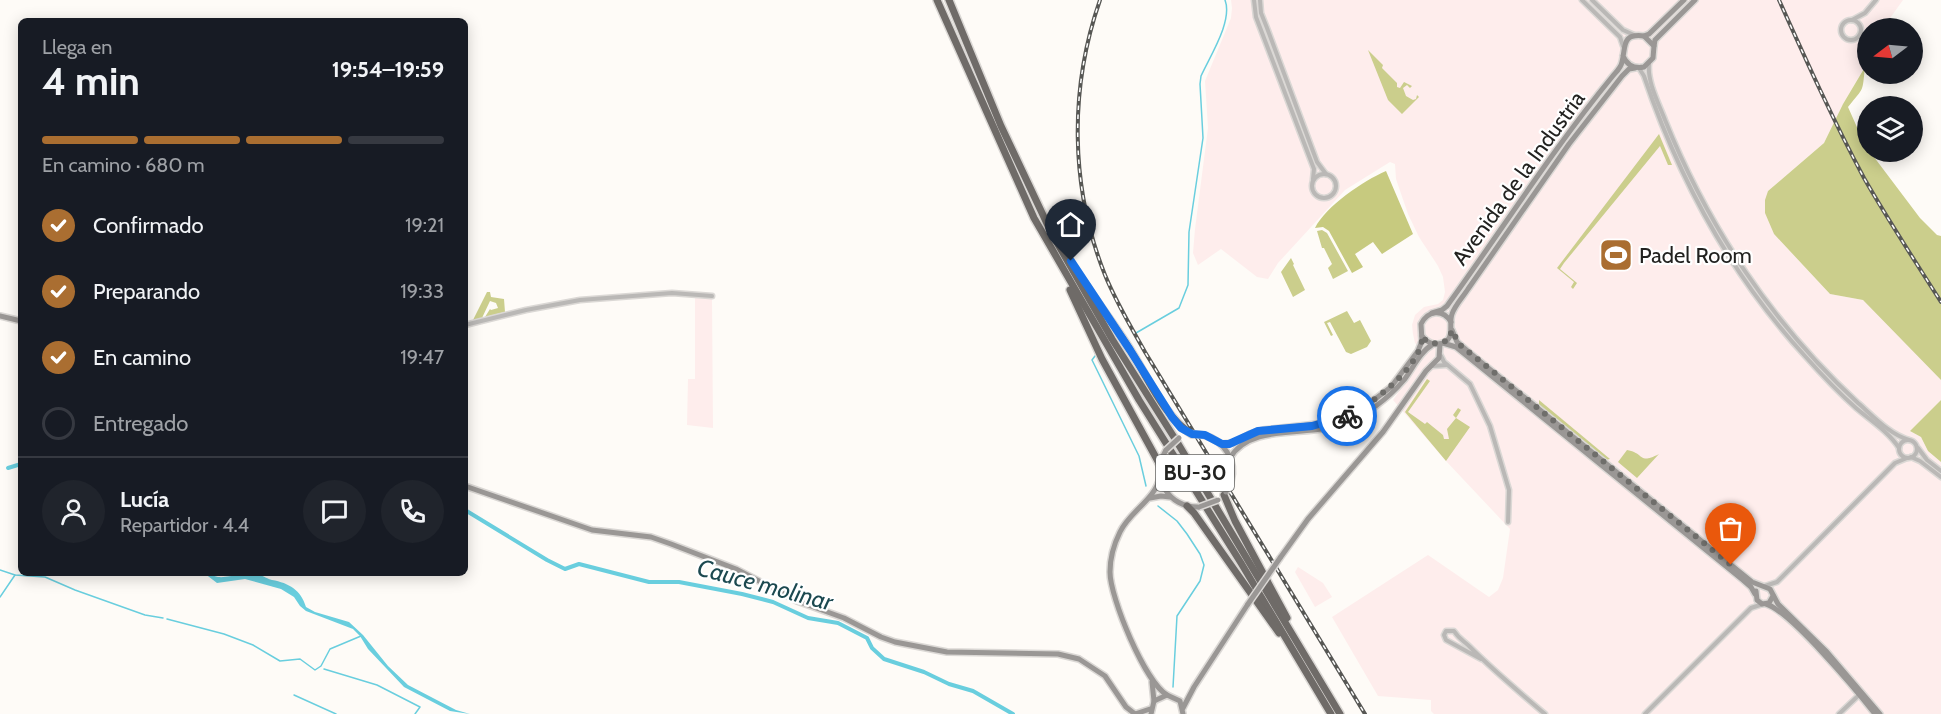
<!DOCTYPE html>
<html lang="es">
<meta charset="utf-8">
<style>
body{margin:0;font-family:Cabin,sans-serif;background:#20242c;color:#f1f3f6;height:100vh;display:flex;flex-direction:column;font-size:22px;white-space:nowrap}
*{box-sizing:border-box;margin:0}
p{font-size:20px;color:#9ea1a6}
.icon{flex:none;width:33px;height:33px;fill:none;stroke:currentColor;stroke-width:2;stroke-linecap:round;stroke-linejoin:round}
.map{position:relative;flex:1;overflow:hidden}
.panel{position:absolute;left:18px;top:18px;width:450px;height:558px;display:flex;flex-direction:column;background:#171b24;border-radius:9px;box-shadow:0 3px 15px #0003}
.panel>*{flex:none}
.needle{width:39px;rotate:254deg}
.tools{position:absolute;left:1857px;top:18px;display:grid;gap:12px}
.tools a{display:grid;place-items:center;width:66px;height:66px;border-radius:50%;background:#171b24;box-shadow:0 3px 15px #0003;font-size:30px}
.pin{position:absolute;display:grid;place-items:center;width:51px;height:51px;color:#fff;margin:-62px -26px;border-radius:50% 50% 50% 0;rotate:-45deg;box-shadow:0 0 6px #0007}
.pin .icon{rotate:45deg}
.courier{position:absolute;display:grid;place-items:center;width:60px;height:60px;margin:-30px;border:4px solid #1a73e8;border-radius:50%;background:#fff;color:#222;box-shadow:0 2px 8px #0007}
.overview em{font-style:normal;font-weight:700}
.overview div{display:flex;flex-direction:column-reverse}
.overview{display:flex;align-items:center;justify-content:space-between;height:102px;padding:0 24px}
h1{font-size:39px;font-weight:700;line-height:45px}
.bar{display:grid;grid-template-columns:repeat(4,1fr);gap:9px 6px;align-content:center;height:72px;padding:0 24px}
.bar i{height:8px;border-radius:4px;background:#363941}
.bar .on{background:#aa6e31}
.bar p{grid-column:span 4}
.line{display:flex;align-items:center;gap:15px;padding:0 24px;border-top:2px solid #363941}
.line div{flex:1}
.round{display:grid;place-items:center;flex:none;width:63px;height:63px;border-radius:32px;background:#20242c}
ol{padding:0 24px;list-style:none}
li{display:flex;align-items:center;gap:18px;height:66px}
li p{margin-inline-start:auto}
li .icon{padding:6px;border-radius:50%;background:#aa6e31;color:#fff;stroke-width:4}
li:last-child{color:#9ea1a6}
li i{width:33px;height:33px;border:3px solid #363941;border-radius:50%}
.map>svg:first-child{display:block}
.industrial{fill:#feedec}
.green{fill:#cbce8c}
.forest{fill:#c7ca7f}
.water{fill:#69cede}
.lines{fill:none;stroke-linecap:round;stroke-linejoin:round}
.stream{stroke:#69cede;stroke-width:1.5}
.canal{stroke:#69cede;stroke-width:4}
.street-casing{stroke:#dbd8d5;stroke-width:7}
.secondary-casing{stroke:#dbd8d5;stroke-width:8}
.highway-casing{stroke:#dbd8d5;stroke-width:10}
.street{stroke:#bab8b6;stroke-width:4}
.secondary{stroke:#9a9795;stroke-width:5}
.highway{stroke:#6f6b68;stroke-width:7}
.rail-casing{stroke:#575754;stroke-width:4}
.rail{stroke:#fff;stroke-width:1.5;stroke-dasharray:4.5;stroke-linecap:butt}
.secondary-bridge-casing{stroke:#dbd8d5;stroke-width:8;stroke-linecap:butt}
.secondary-bridge{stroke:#9a9795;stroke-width:5}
.done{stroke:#6f6e6b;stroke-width:6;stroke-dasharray:0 10.8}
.route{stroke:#1a73e8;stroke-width:8}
.labels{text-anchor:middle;stroke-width:4.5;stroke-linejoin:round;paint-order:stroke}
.shield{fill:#fff;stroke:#646463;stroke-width:1.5}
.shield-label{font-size:21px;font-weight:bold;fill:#222220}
.street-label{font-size:22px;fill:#222220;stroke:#fff}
.poi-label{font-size:22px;fill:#222220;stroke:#fff;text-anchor:start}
.water-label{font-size:24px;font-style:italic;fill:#1c4950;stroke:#fff}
</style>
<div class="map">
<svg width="1941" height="714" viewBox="0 0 1941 714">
<rect width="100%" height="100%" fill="#fefbf7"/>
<g class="industrial">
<path d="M1231,0H1903L1883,28H1868L1867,63L1843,104L1824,143L1768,191L1765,212L1774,234L1830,294L1863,300L1941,380V400L1910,431L1921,437L1928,451L1941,462V714H1434L1431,711V700L1378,696L1332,617L1428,555L1489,597L1498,590L1503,578L1510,529L1446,461L1393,400L1425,353L1415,343L1413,334L1412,325L1415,315L1424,307L1438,304L1443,300L1445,292L1443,277L1438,266L1419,237L1408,214L1396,179L1395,164L1390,162L1345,190L1278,263L1268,279L1257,277L1221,249L1198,265L1193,253L1195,229L1208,128L1205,81L1231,18L1232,8Z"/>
<path d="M695,298L712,299L713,428L687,425L688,379H695Z"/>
<path d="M1298,567L1323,583L1332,597L1315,607L1295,572Z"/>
</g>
<g class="green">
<path d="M1368,50L1383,65L1382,68L1397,83V87L1400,88L1404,82L1412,86L1410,88L1407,85L1403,88L1406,96L1413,100L1416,99L1417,95L1419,97L1402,114L1388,100Z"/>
<path d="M1865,67C1862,93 1865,86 1848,107L1868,152H1870L1874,157L1920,218L1937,235L1941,236V380L1863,300L1830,294L1774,234L1765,213V200L1768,191L1824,143L1843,104Z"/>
<path d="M1659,134L1672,165H1668L1660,146L1564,263L1560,269L1577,283L1573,289L1571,287L1574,282L1557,268Z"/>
<path d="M1322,230L1327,233L1348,271L1333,279L1328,268L1332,264L1324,248H1322L1317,231Z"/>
<path d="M1291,258L1294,264L1293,265L1305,290L1293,297L1281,272Z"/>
<path d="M487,292H490L491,297L504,299L505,312L485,317L490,309L491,310L498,308L496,303L490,301L482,318L473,320Z"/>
<path d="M1347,311L1354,323L1360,320L1371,341L1367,347L1351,354L1346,352L1330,322L1327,323L1333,335L1331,336L1324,322Z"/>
<path d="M1427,379L1430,381L1408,412L1425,424L1427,422L1443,435L1444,439H1449L1447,429L1456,418L1453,415L1458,408L1461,410L1456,418L1470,427L1446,461L1405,412Z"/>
<path d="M1539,400L1610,459L1606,460L1539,406Z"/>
<path d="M1941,400V462L1928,451L1921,437L1910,431Z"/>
<path d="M1627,450C1645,453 1638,465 1659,454L1637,478L1618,462Z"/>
</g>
<path class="forest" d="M1386,171L1413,234L1382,254L1373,242L1355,254L1363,267L1352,273L1329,231L1323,227L1315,228C1326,206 1363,181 1386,171Z"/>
<path class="water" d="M204,573C209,573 213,576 218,577C229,578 240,573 251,574C263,574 264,578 272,580C289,583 301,590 306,607L315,612L349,622L363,635L388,666L408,685L456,710L470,714L450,711L404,687L368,649L360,636L353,629L306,611L300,606L294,597L281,589L245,579L217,583Z"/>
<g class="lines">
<g class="stream">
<path d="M1136,333L1179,308L1188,285L1189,232L1203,138L1200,84L1201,76C1210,56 1233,21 1225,0"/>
<path d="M1095,356L1092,360L1094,364L1139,456L1146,486"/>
<path d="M1158,506L1177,521L1187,534L1200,554L1204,565L1200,581L1177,616L1173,687"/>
<path d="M0,570L15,575L45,577L75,590L145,615L163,618"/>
<path d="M0,597L15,575"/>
<path d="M167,619L224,634L253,645L280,661L300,659L315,670L321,666L330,649L361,636"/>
<path d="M324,669L377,685L420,707L415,714"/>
<path d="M294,695L336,714"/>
</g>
<g class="canal">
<path d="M8,468L21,464"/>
<path d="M465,510L547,560L565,569L579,564L649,582H679L742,594L773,602L808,618L838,623L867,638L872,648L884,659L924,672L949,684L973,691L1013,714"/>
</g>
<defs>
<g id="street">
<path d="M1254,0L1256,17L1314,169L1313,179"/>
<path d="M1260,0L1261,13L1267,28L1317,162L1326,174"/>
<path d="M1582,0L1620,37L1623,46"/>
<path d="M1592,0L1623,30L1634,35"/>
<path d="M1852,20L1865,13L1876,0"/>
<circle cx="1851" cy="30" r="10"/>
<path d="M1649,64C1647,82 1659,104 1665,120C1708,227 1773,325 1858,403C1874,417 1889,434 1909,440"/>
<path d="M1639,68L1644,76C1679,179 1731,275 1805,356C1821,374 1838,392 1856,408C1870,420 1889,432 1899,448"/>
<circle cx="1324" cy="186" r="12"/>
<path d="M465,325L526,310L580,300L672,293L712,296"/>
<path d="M1441,356L1444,362L1470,384L1490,426L1509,490L1508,522"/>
<path d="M1432,366L1447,365"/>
<circle cx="1908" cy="449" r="9"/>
<path d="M1918,448L1927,460L1941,471"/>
<path d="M1911,457L1920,461L1941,477"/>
<path d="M1765,586L1777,582L1895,463L1907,458"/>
<path d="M1481,659L1446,640L1444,635L1446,631H1454C1459,639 1464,641 1470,647C1494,671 1519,692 1545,714"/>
<path d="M1645,714L1751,608L1763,604"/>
<path d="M1839,714L1859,695"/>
</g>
<g id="secondary">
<path d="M1644,36L1649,34L1684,0"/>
<path d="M1654,46L1655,40L1695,0"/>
<path d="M1432,313L1442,310L1447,306C1502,230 1552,150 1612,77C1616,72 1621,68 1622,62C1626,47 1621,33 1644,36L1654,46L1653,58L1644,67C1634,69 1627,65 1623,56"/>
<path d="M0,316L21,321"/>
<path d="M1452,330L1457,342L1471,354L1752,582L1770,589L1778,604L1827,652L1880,714"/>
<path d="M1422,336C1426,341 1431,345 1438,344C1457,342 1448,325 1452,314C1455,305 1463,297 1468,289L1569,144L1622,76L1629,69L1635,68"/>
<path d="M1443,343L1456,347L1743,580L1751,587L1755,594"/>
<path d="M1203,435C1224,440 1237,460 1231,482"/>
<path d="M1222,444L1234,443L1250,434L1263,430L1326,423L1362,409L1391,387L1418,351L1422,341L1421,324C1428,310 1443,309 1451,322"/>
<path d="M1166,450C1150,477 1168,508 1199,507"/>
<path d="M1230,458C1250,423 1307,437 1341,425C1366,415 1387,400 1404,380C1413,368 1420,352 1433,344"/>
<path d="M1160,477C1155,500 1130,511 1120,532C1114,544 1110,558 1110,572C1110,598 1145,682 1167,695"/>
<path d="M465,486L592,530L651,537L671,544L736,569L797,601L844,618L881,637L895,642L947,652L1058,654L1079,659L1105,676L1126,707L1135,714"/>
<path d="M1150,498L1161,496L1170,497"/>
<path d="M1280,558L1308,519L1383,432L1426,371L1439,358L1440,344"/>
<path d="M1756,591L1757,600L1762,604L1769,603L1773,596"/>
<path d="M1766,604C1790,611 1857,691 1875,714"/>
<path d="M1152,682L1154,701"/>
<path d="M1183,708L1194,687L1248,604"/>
<path d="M1135,714L1150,709"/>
<path d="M1151,714L1154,701L1167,695L1180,701L1183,714"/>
</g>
<g id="highway">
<path d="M937,0L1034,218L1139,400L1241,563L1331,714"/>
<path d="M949,0L1001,126L1051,232L1112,339L1177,442L1340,714"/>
<path d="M1087,287C1101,309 1118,330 1132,353C1149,380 1164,417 1192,434"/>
<path d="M1070,290L1102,359L1160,465"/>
<path d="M1224,495L1235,521L1287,618"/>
<path d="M1187,506L1194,513L1279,633"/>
</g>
</defs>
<use href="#street" class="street-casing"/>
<use href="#secondary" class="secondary-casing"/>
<use href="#highway" class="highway-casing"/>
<use href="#street" class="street"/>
<use href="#secondary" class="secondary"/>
<use href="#highway" class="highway"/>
<defs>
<g id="rail">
<path d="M1100,0C1069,89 1070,187 1105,275C1116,302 1131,327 1145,352L1365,714"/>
<path d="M1779,0C1806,60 1833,120 1864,178C1888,220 1915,261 1941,302"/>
</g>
</defs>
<use href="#rail" class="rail-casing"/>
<use href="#rail" class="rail"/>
<defs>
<g id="secondary-bridge">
<path d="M1192,434L1203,435"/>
<path d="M1166,450L1179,438"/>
<path d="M1226,492L1231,482"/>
<path d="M1199,507L1218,500"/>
<path d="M1248,604L1280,558"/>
</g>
</defs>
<use href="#secondary-bridge" class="secondary-bridge-casing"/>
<use href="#secondary-bridge" class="secondary-bridge"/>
</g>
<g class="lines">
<path class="done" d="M1347,416C1371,406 1424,364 1422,336L1427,342L1440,344L1449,339L1452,330L1459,344L1731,565"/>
<path class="route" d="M1071,261L1130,350L1172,417L1181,428L1192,434L1205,435L1222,444H1229L1258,431L1312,426L1347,416"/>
</g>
<defs>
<symbol id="stadium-square" viewBox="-11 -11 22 22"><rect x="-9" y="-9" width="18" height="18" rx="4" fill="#aa6e31" stroke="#fff"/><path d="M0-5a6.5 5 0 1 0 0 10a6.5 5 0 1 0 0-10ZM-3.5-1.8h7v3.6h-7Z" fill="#fff"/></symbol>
</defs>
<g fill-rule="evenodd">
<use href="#stadium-square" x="1597" y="236" width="38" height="38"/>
</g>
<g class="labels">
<rect class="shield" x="1156" y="455" width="78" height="36" rx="4.5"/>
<g class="shield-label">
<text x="1195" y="480">BU-30</text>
</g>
<g class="street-label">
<text transform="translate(1518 178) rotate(-54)" y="8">Avenida de la Industria</text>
</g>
<g class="poi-label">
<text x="1639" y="263">Padel Room</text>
</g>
<g class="water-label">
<text transform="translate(765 585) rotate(15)" y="8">Cauce molinar</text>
</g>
</g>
</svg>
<div class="tools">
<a><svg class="needle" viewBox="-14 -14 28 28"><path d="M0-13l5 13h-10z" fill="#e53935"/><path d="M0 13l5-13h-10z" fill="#9ea1a6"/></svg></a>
<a><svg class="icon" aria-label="layers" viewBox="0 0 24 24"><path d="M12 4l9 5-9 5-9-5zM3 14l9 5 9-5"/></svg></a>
</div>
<div class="pin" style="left:1731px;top:565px;background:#ea580c"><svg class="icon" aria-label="bag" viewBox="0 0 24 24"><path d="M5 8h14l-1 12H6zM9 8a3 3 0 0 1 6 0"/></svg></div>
<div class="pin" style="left:1071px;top:261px;background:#1f2937"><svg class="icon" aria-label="home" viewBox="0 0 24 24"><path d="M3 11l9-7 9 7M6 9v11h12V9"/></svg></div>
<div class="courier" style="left:1347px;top:416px"><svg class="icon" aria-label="bike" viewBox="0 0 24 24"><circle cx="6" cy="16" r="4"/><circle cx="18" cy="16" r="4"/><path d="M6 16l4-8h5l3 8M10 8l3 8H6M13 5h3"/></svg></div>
<section class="panel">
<div class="overview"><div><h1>4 min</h1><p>Llega en</p></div><em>19:54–19:59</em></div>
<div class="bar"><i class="on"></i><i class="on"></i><i class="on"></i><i></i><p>En camino · 680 m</p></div>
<ol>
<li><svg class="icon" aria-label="check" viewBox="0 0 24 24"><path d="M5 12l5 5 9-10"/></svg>Confirmado<p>19:21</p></li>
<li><svg class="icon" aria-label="check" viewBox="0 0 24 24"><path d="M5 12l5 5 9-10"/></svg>Preparando<p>19:33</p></li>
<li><svg class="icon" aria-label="check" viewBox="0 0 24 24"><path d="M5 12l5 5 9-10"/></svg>En camino<p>19:47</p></li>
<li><i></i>Entregado</li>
</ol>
<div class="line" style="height:108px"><a class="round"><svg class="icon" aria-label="person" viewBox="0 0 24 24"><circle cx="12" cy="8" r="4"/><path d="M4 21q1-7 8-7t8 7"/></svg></a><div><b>Lucía</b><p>Repartidor · 4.4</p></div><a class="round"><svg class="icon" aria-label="chat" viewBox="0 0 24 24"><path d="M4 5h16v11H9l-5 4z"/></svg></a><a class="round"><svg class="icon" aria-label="phone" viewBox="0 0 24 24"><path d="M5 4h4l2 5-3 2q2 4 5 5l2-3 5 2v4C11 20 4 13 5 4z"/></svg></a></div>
</section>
</div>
